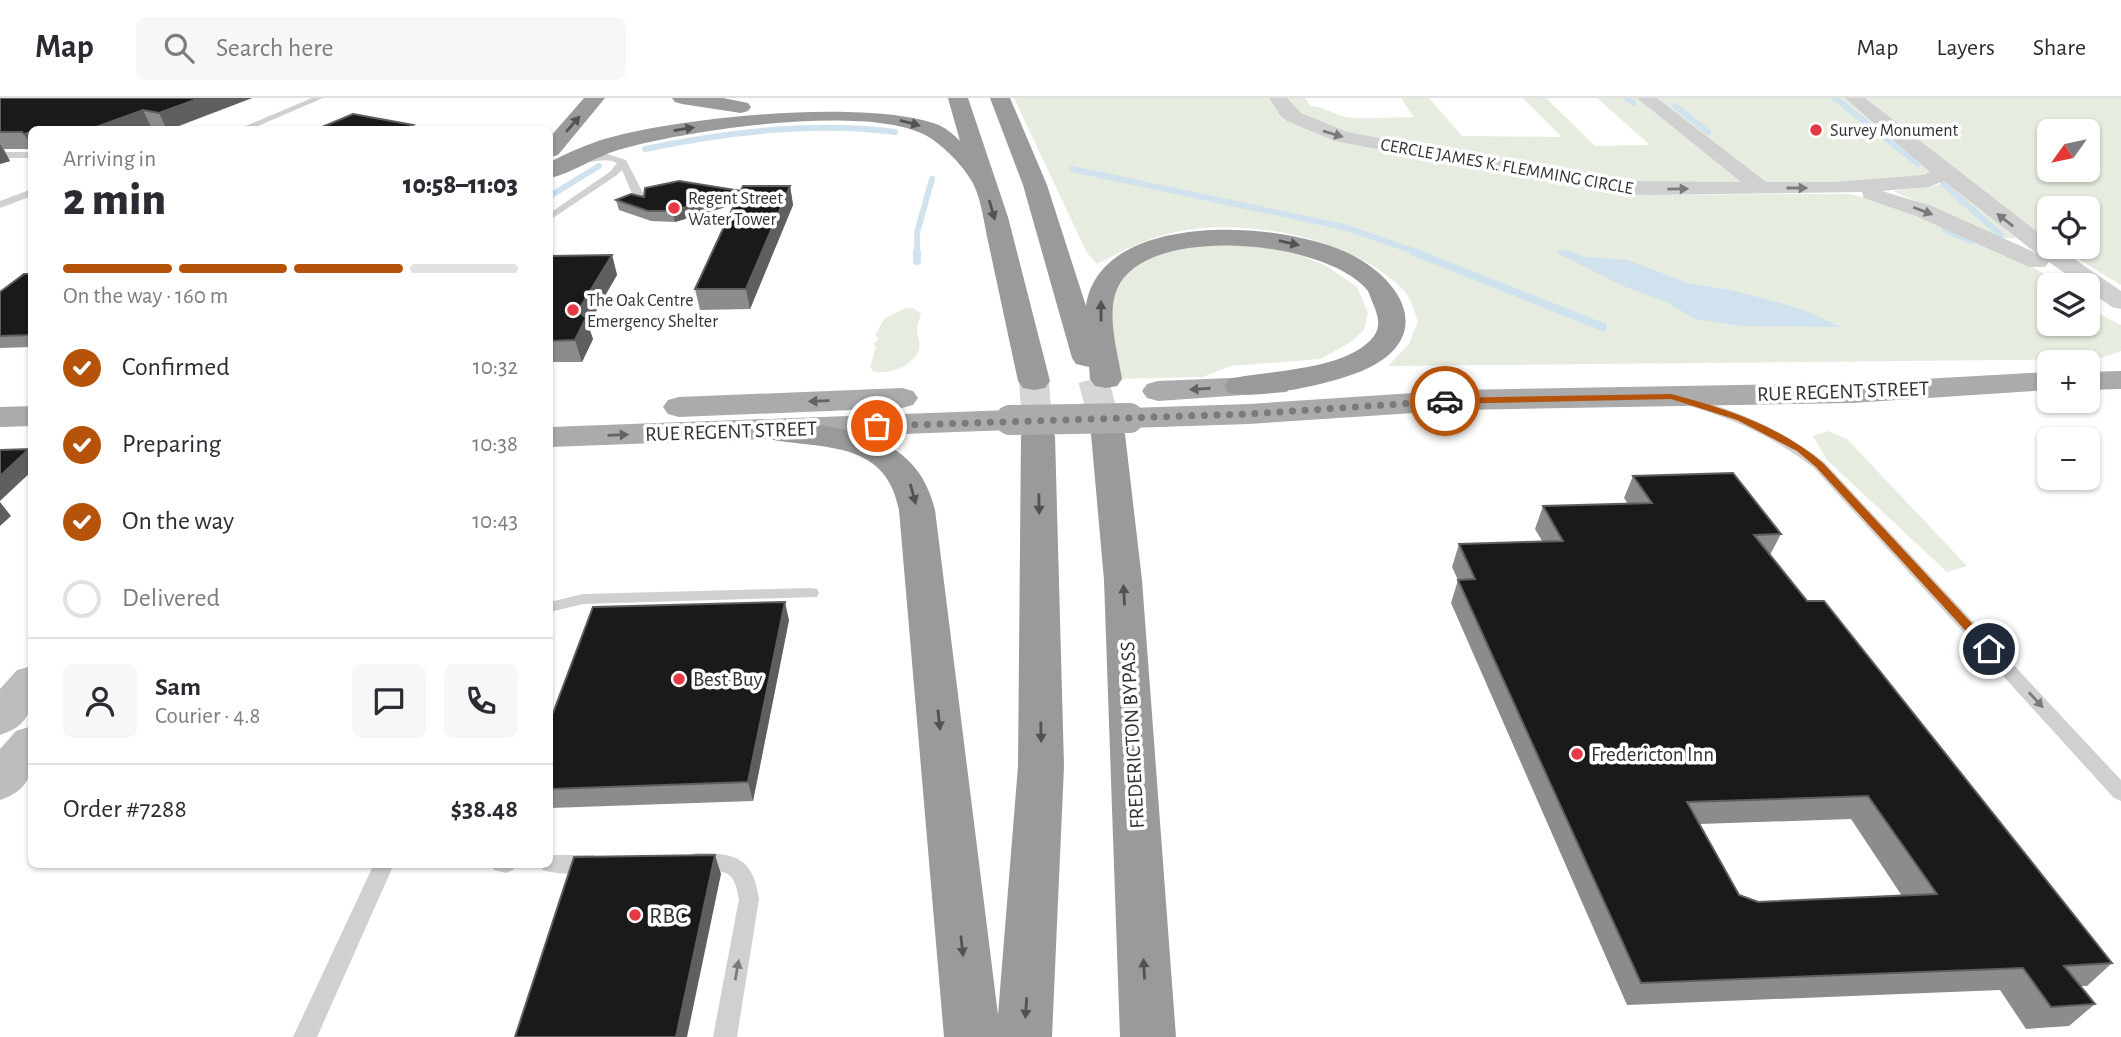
<!DOCTYPE html>
<meta charset="utf-8">
<style>
body{margin:0;font-family:"Alegreya Sans",sans-serif;background:#f7f7f7;color:#2b2b33;height:100vh;display:flex;flex-direction:column;font-size:26px;white-space:nowrap}
*{box-sizing:border-box;margin:0}
p{font-size:23px;color:#7c7c81}
.icon{flex:none;width:38px;height:38px;fill:none;stroke:currentColor;stroke-width:2;stroke-linecap:round;stroke-linejoin:round}
.map{position:relative;flex:1;overflow:hidden}
.sheet{position:absolute;left:28px;top:28px;width:525px;height:742px;display:flex;flex-direction:column;background:#fff;border-radius:10px;box-shadow:0 2px 5px #0004}
.sheet>*{flex:none}
.needle{width:46px;rotate:237deg}
.fabs{position:absolute;left:2037px;top:21px;display:grid;gap:14px}
.fabs a{display:grid;place-items:center;width:63px;height:63px;border-radius:10px;background:#fff;box-shadow:0 2px 5px #0004;font-size:35px}
.pin{position:absolute;display:grid;place-items:center;width:60px;height:60px;color:#fff;margin:-30px;border:4px solid #fff;border-radius:50%;box-shadow:0 2px 7px #0007}
.courier{position:absolute;display:grid;place-items:center;width:70px;height:70px;margin:-35px;border:5px solid #b45309;border-radius:50%;background:#fff;color:#222;box-shadow:0 2px 9px #0007}
.overview em{font-style:normal;font-weight:800}
.overview div{display:flex;flex-direction:column-reverse}
.overview{display:flex;align-items:center;justify-content:space-between;height:119px;padding:0 35px}
h1{font-size:46px;font-weight:800;line-height:52px}
.bar{display:grid;grid-template-columns:repeat(4,1fr);gap:10px 7px;align-content:center;height:84px;padding:0 35px}
.bar i{height:9px;border-radius:5px;background:#e1e1e2}
.bar .current{background:#b45309}
.bar p{grid-column:span 4}
.line{display:flex;align-items:center;gap:18px;padding:0 35px;border-top:2px solid #e1e1e2}
.line div{flex:1}
.round{display:grid;place-items:center;flex:none;width:74px;height:74px;border-radius:10px;background:#f7f7f7}
ol{padding:0 35px;list-style:none}
li{display:flex;align-items:center;gap:21px;height:77px}
li p{margin-inline-start:auto}
li .icon{padding:7px;border-radius:50%;background:#b45309;color:#fff;stroke-width:4}
li:last-child{color:#7c7c81}
li i{width:38px;height:38px;border:4px solid #e1e1e2;border-radius:50%}
header{display:flex;align-items:center;gap:42px;box-sizing:border-box;height:98px;padding:0 35px;background:#fff;border-bottom:2px solid #e1e1e2}
header strong{font-size:33px}
nav{display:flex;gap:38px;margin-inline-start:auto;font-size:24px}
.search{width:490px;height:63px;background:#f7f7f7;display:flex;align-items:center;gap:18px;box-sizing:border-box;padding:0 24px;border-radius:10px;color:#7c7c81;font-size:26px}
.map>svg:first-child{display:block}
.green{fill:#e6ecdf;fill-rule:evenodd}
.water{fill:#cfe2ee}
.lines{fill:none;stroke-linecap:round;stroke-linejoin:round}
.stream-far1{stroke:#cfe2ee;stroke-width:6}
.stream{stroke:#cfe2ee;stroke-width:8}
.motorway-tunnel{stroke:#d6d6d6;stroke-width:30;stroke-dasharray:30 15;stroke-linecap:butt}
.service{fill:#d0d0d0;fill-rule:evenodd}
.minor{fill:#d0d0d0;fill-rule:evenodd}
.secondary{fill:#bdbdbd;fill-rule:evenodd}
.primary{fill:#ababab;fill-rule:evenodd}
.motorway{fill:#9a9a9a;fill-rule:evenodd}
.primary-bridge{stroke:#ababab;stroke-width:30}
.wall{fill:#8c8c8c;fill-rule:evenodd}
.shaded-wall{fill:#5f5f5f}
.building{fill:#1a1a1a;stroke:#5f5f5f;stroke-width:2;fill-rule:evenodd}
.oneway{fill:#525252}
.oneway2{fill:#7a7a7a}
.oneway3{fill:#636363}
.route{fill:#b45309}
.done{stroke:#7a7a7a;stroke-width:7;stroke-dasharray:0 12.6}
.poi-dot{fill:#e63946;stroke:#fff;stroke-width:2.5}
.labels{text-anchor:middle;stroke-width:7;stroke-linejoin:round;paint-order:stroke}
.far-poi-label{font-size:18px;fill:#333;stroke:#fff;text-anchor:start}
.far-street-label{font-size:18px;fill:#333;stroke:#fff}
.street-label{font-size:21px;fill:#333;stroke:#fff}
.poi-label{font-size:21px;fill:#333;stroke:#fff;text-anchor:start}
.near-poi-label{font-size:24px;fill:#333;stroke:#fff;text-anchor:start}
</style>
<header>
<strong>Map</strong>
<div class="search"><svg class="icon" aria-label="search" viewBox="0 0 24 24"><circle cx="10" cy="10" r="6"/><path d="M15 15l6 6"/></svg>Search here</div>
<nav><a>Map</a><a>Layers</a><a>Share</a></nav>
</header>
<div class="map">
<svg width="2121" height="939" viewBox="0 0 2121 939">
<rect width="100%" height="100%" fill="#fff"/>
<g class="green">
<path d="M1014,0H1270L1275,10L1291,24L1647,97L1849,96L1884,104L2019,161L2063,187H2049V226H2088V210L2121,227V253L2098,261L1388,268L1409,246L1418,223C1414,214 1411,201 1405,194C1354,138 1237,117 1167,136C1142,143 1120,154 1097,166L1087,155Z"/>
<path d="M1286,0H1305L1310,8C1324,8 1333,17 1347,19C1369,22 1392,19 1414,19L1401,0H1429L1462,38L1562,39L1523,0H1546L1595,48L1650,47L1597,0H1640L1743,83L1741,86L1635,87L1342,34L1297,15Z"/>
<path d="M1646,0H1854L1938,79L1761,90Z"/>
<path d="M1864,0H2121V187L2058,149H2088V110H2049V143ZM2049,33H2088V72H2049Z"/>
<path d="M1943,86L1952,87L1960,93L2016,140H1999L1893,93Z"/>
<path d="M1273,147L1325,167L1357,189L1368,215L1364,232L1351,244L1320,261L1230,268L1203,279L1113,281L1111,196L1127,175L1151,157L1178,148Z"/>
<path d="M906,210H912L921,215C920,220 917,226 917,232C917,239 921,242 919,251C915,267 888,278 873,273L870,269L876,249L873,245L879,241L875,237L885,220Z"/>
<path d="M1828,333L1847,341L1967,468L1947,474L1827,362L1813,338Z"/>
</g>
<path class="water" d="M1557,152H1566L1585,159L1627,162L1688,185L1730,192L1781,205L1807,213L1840,229L1742,228L1695,221L1667,204L1623,188L1559,156Z"/>
<g class="lines">
<g class="stream-far1">
<path d="M1627,0L1633,5"/>
<path d="M1835,0L1918,66"/>
<path d="M1675,8L1708,34"/>
<path d="M645,51C726,34 813,23 895,34"/>
<path d="M1072,71L1344,129L1419,155"/>
<path d="M1943,86L2001,137"/>
<path d="M550,98L599,68"/>
<path d="M1945,132L1971,143"/>
<path d="M917,155V135L932,81"/>
</g>
<g class="stream">
<path d="M917,154V163"/>
<path d="M1414,154L1603,229"/>
</g>
<g class="motorway-tunnel">
<path d="M1093,281L1108,336"/>
<path d="M1034,283L1038,338"/>
</g>
<g class="service">
<path d="M312,0H323L249,32H236Z"/>
<rect x="0" y="54" width="32" height="6"/>
<path d="M607,56L626,62L644,97L645,107L636,105L622,72L617,77L550,122V115L611,73L617,65C603,57 588,69 575,62L577,60Z"/>
<path d="M32,91V98L0,110V103Z"/>
<path d="M1687,299C1737,312 1783,332 1824,364L2121,682V703L2114,700L1814,370C1774,339 1731,319 1682,306V300Z"/>
<path d="M811,490L817,491L819,495L817,499L583,506L550,514V504L583,496Z"/>
<path d="M695,755C734,755 753,758 759,801L737,939H713L739,801C733,760 715,780 688,770L685,764L688,758Z"/>
<path d="M550,757H593L600,760L603,766L600,772C585,777 558,777 543,772L540,766H550Z"/>
<path d="M374,766H394L317,939H293Z"/>
<path d="M491,766H516L513,772L506,775L494,772Z"/>
</g>
<path class="minor" d="M1269,0H1287L1301,15L1347,34L1611,83L1741,84L1637,0H1657L1766,84H1834L1924,77L1930,74L1845,0H1865L2049,143V149H2057L2121,193V211L2112,209L2088,192V187H2081L2049,164L2045,169H2029L1916,118L1864,100L1862,94L1647,97L1611,95L1335,43L1287,23L1280,17ZM1944,83L2036,155L1932,108L1882,93L1928,89Z"/>
<g class="secondary">
<path d="M32,568C32,601 38,625 0,637V591L17,572Z"/>
<path d="M32,628C32,663 39,689 0,702V651L16,633Z"/>
</g>
<g class="primary">
<path d="M2121,273V291L2088,292V274Z"/>
<path d="M2049,274V292L1852,305L1459,312L1249,326L1129,330L1117,327L1113,320L1117,313L1129,310L1249,306L1459,292L1852,285Z"/>
<path d="M1276,278L1287,280L1292,287L1287,294L1158,303L1147,300L1142,293L1147,286L1158,283Z"/>
<path d="M902,290L913,293L918,300L913,307L902,310L679,319L668,316L663,309L668,302L679,299Z"/>
<path d="M32,308V328L0,329V309Z"/>
<path d="M1010,312L1022,315L1026,322L1022,329L1010,332L550,349V329Z"/>
</g>
<g class="motorway">
<path d="M584,0H605L558,57L550,59V39Z"/>
<path d="M672,0H723L748,5L751,9L748,13L741,15L682,6L675,4Z"/>
<path d="M948,0H968L1008,119L1050,283L1045,290L1034,292L1023,290L1018,283C1008,236 998,190 988,143C984,125 981,98 971,82C961,65 939,43 921,35C858,7 685,32 618,52C594,59 573,75 550,80V64C565,56 581,49 598,43C674,19 867,0 939,27C947,31 954,37 960,43Z"/>
<path d="M990,0H1010L1047,87L1086,208C1100,108 1298,122 1361,162C1411,193 1428,244 1364,272C1335,285 1259,302 1229,295L1224,288L1229,281C1268,272 1348,273 1374,238C1381,228 1378,218 1374,208C1372,204 1370,197 1368,193C1328,142 1146,124 1117,191C1106,217 1118,255 1122,281L1117,288L1106,290L1095,288L1090,281L1089,269L1076,266L1072,260L1023,87Z"/>
<path d="M771,322C839,328 917,333 935,412L998,917L1018,668L1021,338L1026,331L1038,328L1050,331L1055,338L1064,668L1052,939H944L899,412C885,337 815,353 759,339L754,332L759,325Z"/>
<path d="M1108,326L1120,329L1125,336L1142,482L1176,939H1120L1104,482L1091,336L1096,329Z"/>
</g>
<path class="primary-bridge" d="M1010,322L1129,320"/>
</g>
<g class="wall">
<path d="M0,0H252L169,32L151,29L145,32H32V51H4L10,63L0,66Z"/>
<path d="M790,88L793,107L750,211L700,212L695,191L734,106L675,124L651,123L619,112L616,102L644,99L740,93Z"/>
<path d="M612,157L617,177L588,227L593,241L582,264H550V160Z"/>
<path d="M32,176V249L0,250V194Z"/>
<path d="M1633,378L1781,436L1770,457L1807,503L2112,865L2087,888H2080L2095,906L2069,928L2026,931L2000,892L1627,907L1451,505L1458,482L1452,469L1459,446L1542,443L1535,431L1543,408L1628,406L1624,400ZM1851,721L1902,798L1758,804L1739,797L1700,726Z"/>
<path d="M789,522L753,703L550,710V615H553Z"/>
</g>
<g class="shaded-wall">
<path d="M200,0H252L167,32L159,15Z"/>
<path d="M143,12L151,29L145,32H88Z"/>
<path d="M413,27L415,32H403Z"/>
<path d="M32,34V49L24,36Z"/>
<path d="M0,46L10,63L0,66Z"/>
<path d="M790,88L793,107L750,211L746,191Z"/>
<path d="M741,93L743,104L675,124L672,113Z"/>
<path d="M612,157L617,177L588,227L593,241L582,264L575,242L578,213Z"/>
<path d="M29,351L32,354V373L0,403V378Z"/>
<path d="M0,404L11,418L0,428Z"/>
<path d="M785,504L789,522L753,703L748,684Z"/>
<path d="M715,757L721,776L687,939H676Z"/>
</g>
<g class="building">
<path d="M0,0H200L159,15L143,12L88,32H53L43,30L38,32H32V34L24,36L22,34H0Z"/>
<path d="M353,16L413,27L403,32H315Z"/>
<path d="M679,83L741,93L672,113H648L616,102L631,96L644,99L645,90Z"/>
<path d="M743,88H790L746,191H695Z"/>
<path d="M612,157L578,213L586,220L575,242L550,243V160L551,158Z"/>
<path d="M24,176H32V237L0,238V194Z"/>
<path d="M29,351L0,378V352Z"/>
<path d="M1733,375L1781,436L1754,437L1807,503H1824L2112,865L2064,868L2095,906L2051,909L2023,870L1641,885L1458,482L1475,481L1459,446L1563,443L1543,408L1652,405L1633,378ZM1868,698L1937,796L1758,804L1739,797L1687,704Z"/>
<path d="M785,504L748,684L550,691V615H553L593,509Z"/>
<path d="M715,757L676,939H515L574,759Z"/>
</g>
<defs><path id="oneway-solid" d="M-6-.8H1V-3.2L6.5 0L1 3.2V.8H-6Z" transform="scale(1.75)"/></defs>
<g class="oneway">
<use href="#oneway-solid" transform="translate(910 25) rotate(15)"/>
<use href="#oneway-solid" transform="translate(573 26) rotate(-49)"/>
<use href="#oneway-solid" transform="translate(684 31) rotate(-9)"/>
<use href="#oneway-solid" transform="translate(992 112) rotate(74)"/>
<use href="#oneway-solid" transform="translate(1289 145) rotate(13)"/>
<use href="#oneway-solid" transform="translate(1101 213) rotate(-90)"/>
<use href="#oneway-solid" transform="translate(913 396) rotate(75)"/>
<use href="#oneway-solid" transform="translate(1039 406) rotate(89)"/>
<use href="#oneway-solid" transform="translate(1124 497) rotate(-93)"/>
<use href="#oneway-solid" transform="translate(939 622) rotate(84)"/>
<use href="#oneway-solid" transform="translate(1041 634) rotate(89)"/>
<use href="#oneway-solid" transform="translate(962 848) rotate(84)"/>
<use href="#oneway-solid" transform="translate(1144 871) rotate(-93)"/>
<use href="#oneway-solid" transform="translate(1026 910) rotate(94)"/>
</g>
<g class="oneway2">
<use href="#oneway-solid" transform="translate(1333 36) rotate(17)"/>
<use href="#oneway-solid" transform="translate(1797 90)"/>
<use href="#oneway-solid" transform="translate(1678 91) rotate(-1)"/>
<use href="#oneway-solid" transform="translate(1923 113) rotate(21)"/>
<use href="#oneway-solid" transform="translate(2005 122) rotate(-142)"/>
<use href="#oneway-solid" transform="translate(2036 602) rotate(47)"/>
<use href="#oneway-solid" transform="translate(737 872) rotate(-80)"/>
</g>
<g class="oneway3">
<use href="#oneway-solid" transform="translate(1200 291) rotate(176)"/>
<use href="#oneway-solid" transform="translate(819 303) rotate(178)"/>
<use href="#oneway-solid" transform="translate(618 337) rotate(-2)"/>
</g>
<path class="route" d="M1671,296C1725,310 1780,328 1823,365L1993,548V554H1985L1816,369L1797,353L1737,322L1671,301L1445,306L1440,303L1445,300Z"/>
<g class="lines">
<path class="done" d="M877,328L1249,316L1445,303"/>
</g>
<g class="poi-dot">
<circle cx="1816" cy="32" r="7"/>
<circle cx="674" cy="110" r="7"/>
<circle cx="573" cy="212" r="7"/>
<circle cx="679" cy="581" r="7"/>
<circle cx="1577" cy="656" r="7"/>
<circle cx="635" cy="817" r="7"/>
</g>
<g class="labels">
<g class="far-poi-label">
<text x="1830" y="38">Survey Monument</text>
<text x="688" y="106">Regent Street<tspan x="688" dy="21">Water Tower</tspan></text>
<text x="587" y="208">The Oak Centre<tspan x="587" dy="21">Emergency Shelter</tspan></text>
</g>
<g class="far-street-label">
<text transform="translate(1507 68) rotate(10)" y="6">CERCLE JAMES K. FLEMMING CIRCLE</text>
</g>
<g class="street-label">
<text transform="translate(1843 293) rotate(-2)" y="7">RUE REGENT STREET</text>
<text transform="translate(731 333) rotate(-2)" y="7">RUE REGENT STREET</text>
<text transform="translate(1132 637) rotate(-93)" y="7">FREDERICTON BYPASS</text>
</g>
<g class="poi-label">
<text x="693" y="588">Best Buy</text>
<text x="1591" y="663">Fredericton Inn</text>
</g>
<g class="near-poi-label">
<text x="649" y="825">RBC</text>
</g>
</g>
</svg>
<div class="fabs">
<a><svg class="needle" viewBox="-14 -14 28 28"><path d="M0-13l5 13h-10z" fill="#e53935"/><path d="M0 13l5-13h-10z" fill="#7c7c81"/></svg></a>
<a><svg class="icon" aria-label="locate" viewBox="0 0 24 24"><circle cx="12" cy="12" r="6"/><path d="M12 2v4M12 18v4M2 12h4M18 12h4"/></svg></a>
<a><svg class="icon" aria-label="layers" viewBox="0 0 24 24"><path d="M12 4l9 5-9 5-9-5zM3 14l9 5 9-5"/></svg></a>
<a>+</a>
<a>−</a>
</div>
<div class="pin" style="left:877px;top:328px;background:#ea580c"><svg class="icon" aria-label="bag" viewBox="0 0 24 24"><path d="M5 8h14l-1 12H6zM9 8a3 3 0 0 1 6 0"/></svg></div>
<div class="pin" style="left:1989px;top:551px;background:#1f2937"><svg class="icon" aria-label="home" viewBox="0 0 24 24"><path d="M3 11l9-7 9 7M6 9v11h12V9"/></svg></div>
<div class="courier" style="left:1445px;top:303px"><svg class="icon" aria-label="car" viewBox="0 0 24 24"><path d="M5 17H2v-5l4-1 3-4h7l3 4 3 1v5h-3M9 17h6M6 11h13"/><circle cx="7" cy="17" r="2"/><circle cx="17" cy="17" r="2"/></svg></div>
<section class="sheet">
<div class="overview"><div><h1>2 min</h1><p>Arriving in</p></div><em>10:58–11:03</em></div>
<div class="bar"><i class="current"></i><i class="current"></i><i class="current"></i><i></i><p>On the way · 160 m</p></div>
<ol>
<li><svg class="icon" aria-label="check" viewBox="0 0 24 24"><path d="M5 12l5 5 9-10"/></svg>Confirmed<p>10:32</p></li>
<li><svg class="icon" aria-label="check" viewBox="0 0 24 24"><path d="M5 12l5 5 9-10"/></svg>Preparing<p>10:38</p></li>
<li><svg class="icon" aria-label="check" viewBox="0 0 24 24"><path d="M5 12l5 5 9-10"/></svg>On the way<p>10:43</p></li>
<li><i></i>Delivered</li>
</ol>
<div class="line" style="height:126px"><a class="round"><svg class="icon" aria-label="person" viewBox="0 0 24 24"><circle cx="12" cy="8" r="4"/><path d="M4 21q1-7 8-7t8 7"/></svg></a><div><b>Sam</b><p>Courier · 4.8</p></div><a class="round"><svg class="icon" aria-label="chat" viewBox="0 0 24 24"><path d="M4 5h16v11H9l-5 4z"/></svg></a><a class="round"><svg class="icon" aria-label="phone" viewBox="0 0 24 24"><path d="M5 4h4l2 5-3 2q2 4 5 5l2-3 5 2v4C11 20 4 13 5 4z"/></svg></a></div>
<div class="line" style="height:91px"><div>Order #7288</div><b>$38.48</b></div>
</section>
</div>
